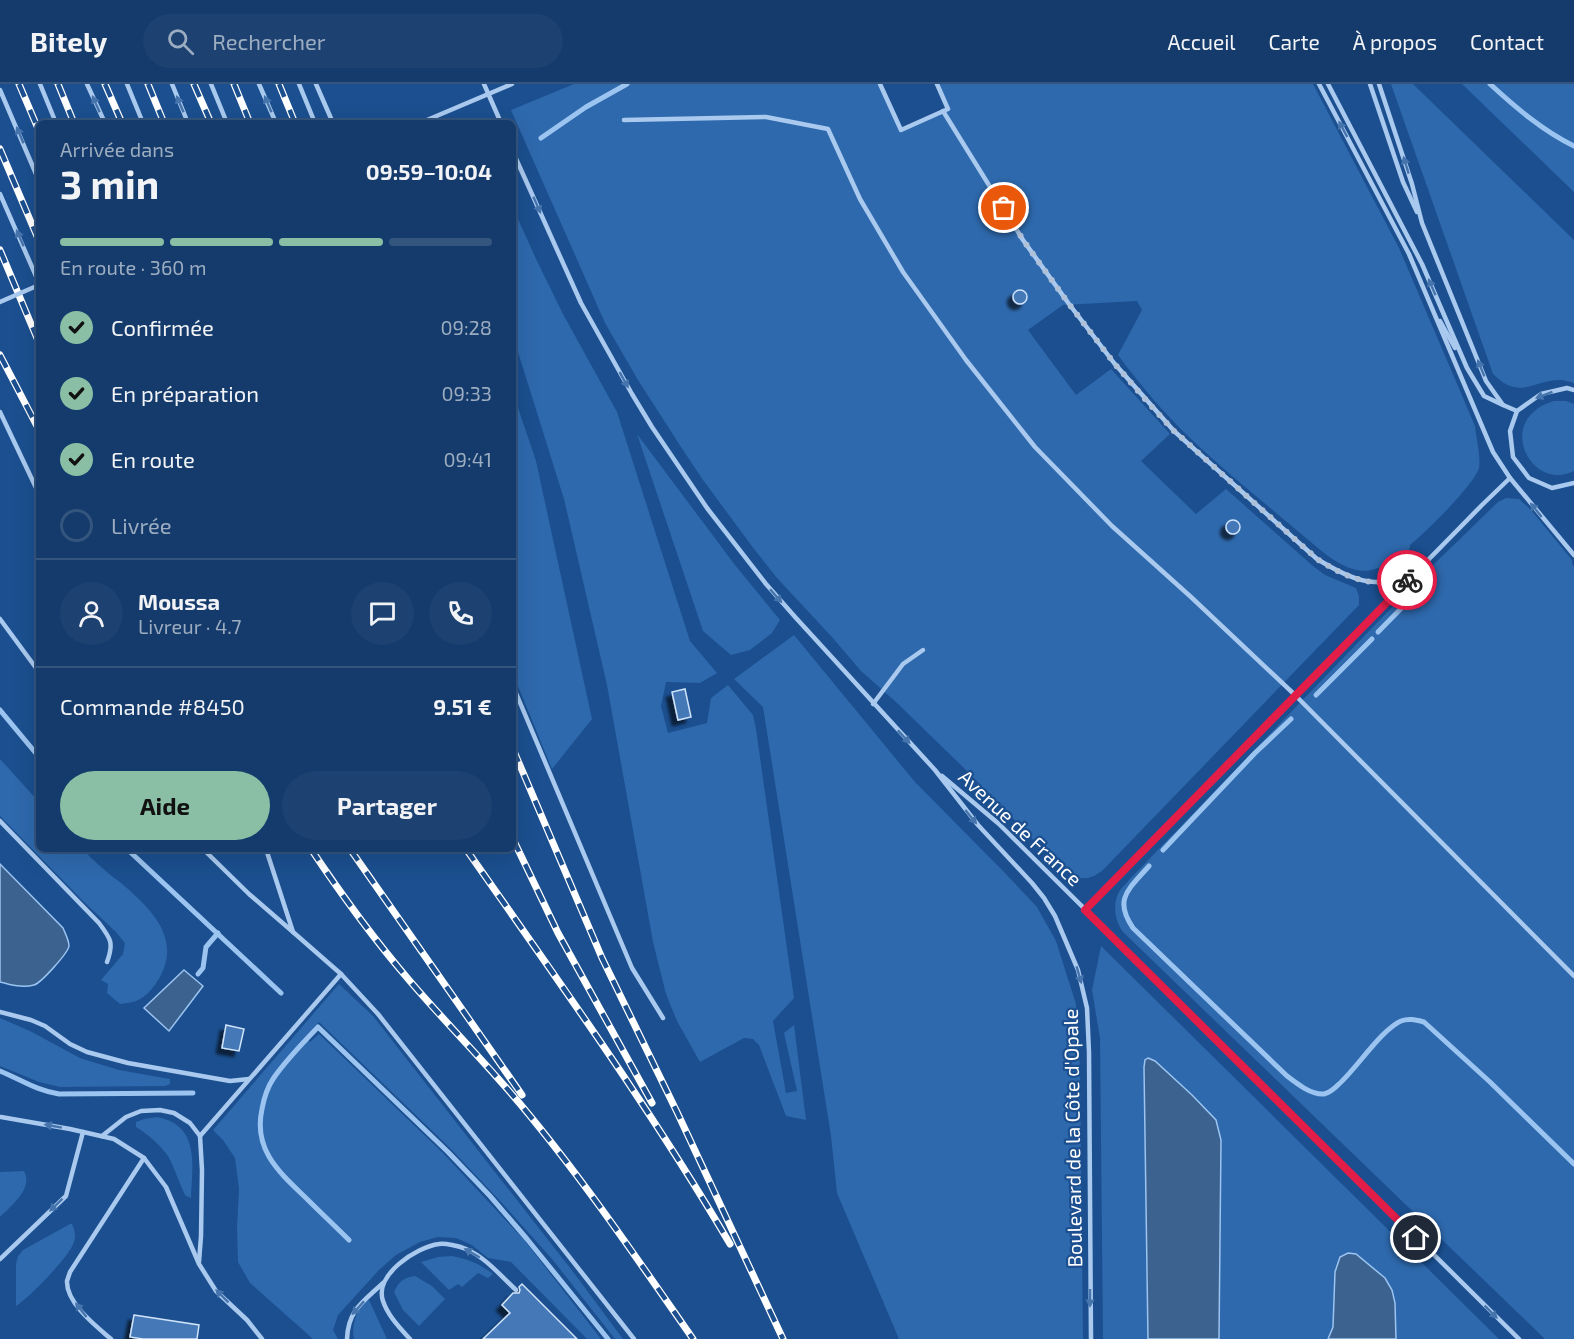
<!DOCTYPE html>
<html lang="fr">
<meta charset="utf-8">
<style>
body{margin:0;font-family:"Exo 2",sans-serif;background:#1d4271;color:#f1f3f6;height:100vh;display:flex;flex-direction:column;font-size:22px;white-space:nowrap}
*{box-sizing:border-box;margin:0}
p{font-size:20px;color:#9dadc1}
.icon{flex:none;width:33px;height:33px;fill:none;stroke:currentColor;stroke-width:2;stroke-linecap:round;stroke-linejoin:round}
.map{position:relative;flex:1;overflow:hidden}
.side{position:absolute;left:36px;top:36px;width:480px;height:732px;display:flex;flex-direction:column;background:#143b6b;border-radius:9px;box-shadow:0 6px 24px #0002,0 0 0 2px #33557e}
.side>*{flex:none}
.pin{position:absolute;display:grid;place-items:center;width:51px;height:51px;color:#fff;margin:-26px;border:3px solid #fff;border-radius:50%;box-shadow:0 2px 6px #0007}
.courier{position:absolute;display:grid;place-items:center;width:60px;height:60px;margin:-30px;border:4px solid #e11d48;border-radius:50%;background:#fff;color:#222;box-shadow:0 2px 8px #0007}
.summary em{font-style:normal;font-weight:700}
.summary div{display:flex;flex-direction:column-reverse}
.summary{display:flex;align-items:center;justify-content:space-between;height:102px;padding:0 24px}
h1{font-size:39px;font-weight:700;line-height:45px}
.bar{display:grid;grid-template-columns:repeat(4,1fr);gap:9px 6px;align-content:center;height:72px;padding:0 24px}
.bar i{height:8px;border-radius:4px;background:#33557e}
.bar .selected{background:#8abfa5}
.bar p{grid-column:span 4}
.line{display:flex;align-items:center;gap:15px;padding:0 24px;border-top:2px solid #33557e}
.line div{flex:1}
.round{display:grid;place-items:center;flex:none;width:63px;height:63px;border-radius:32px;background:#1d4271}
ol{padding:0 24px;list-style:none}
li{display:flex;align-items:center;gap:18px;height:66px}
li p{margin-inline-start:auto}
li .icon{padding:6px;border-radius:50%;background:#8abfa5;color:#111;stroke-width:4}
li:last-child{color:#9dadc1}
li i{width:33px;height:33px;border:3px solid #33557e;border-radius:50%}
.cta{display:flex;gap:12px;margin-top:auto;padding:12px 24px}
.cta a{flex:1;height:69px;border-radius:36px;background:#8abfa5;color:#111;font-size:24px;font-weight:700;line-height:69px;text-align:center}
.cta a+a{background:#1d4271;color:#f1f3f6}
header{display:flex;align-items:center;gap:36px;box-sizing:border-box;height:84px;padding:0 30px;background:#143b6b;border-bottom:2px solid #33557e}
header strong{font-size:28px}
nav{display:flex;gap:33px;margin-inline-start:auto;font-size:21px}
.search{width:420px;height:54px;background:#1d4271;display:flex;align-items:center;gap:15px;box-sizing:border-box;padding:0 21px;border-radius:33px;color:#9dadc1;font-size:22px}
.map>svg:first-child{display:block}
.green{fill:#2e69ad}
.water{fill:#3c6290;stroke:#9cc4f0;stroke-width:1.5}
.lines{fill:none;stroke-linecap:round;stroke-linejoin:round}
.stream{stroke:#9cc4f0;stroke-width:5}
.building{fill:#4478b7;stroke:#cfe3fa;stroke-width:1.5;filter:url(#shadow)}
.lane{stroke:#a9c9ee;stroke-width:4.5}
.rail-casing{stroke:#fff;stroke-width:7}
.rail{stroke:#1b4f8f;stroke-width:4.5;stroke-dasharray:14;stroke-linecap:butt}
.lane-bridge{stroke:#a9c9ee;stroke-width:4.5}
.oneway{fill:#4674ac}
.done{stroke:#afc1d8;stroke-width:6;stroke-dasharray:0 10.8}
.route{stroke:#e11d48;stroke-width:8}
.labels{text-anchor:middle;stroke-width:4.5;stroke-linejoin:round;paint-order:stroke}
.street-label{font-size:20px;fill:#fff;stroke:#1b4f8f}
</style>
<header>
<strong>Bitely</strong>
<div class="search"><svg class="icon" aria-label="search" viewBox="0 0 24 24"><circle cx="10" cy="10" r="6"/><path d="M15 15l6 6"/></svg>Rechercher</div>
<nav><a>Accueil</a><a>Carte</a><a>À propos</a><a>Contact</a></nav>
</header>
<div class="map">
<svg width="1574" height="1255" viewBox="0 0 1574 1255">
<defs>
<filter id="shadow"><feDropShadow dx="-5.5" dy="5.5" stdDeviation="1.5" flood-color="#0009"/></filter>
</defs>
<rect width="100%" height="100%" fill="#1b4f8f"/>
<g class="green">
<path d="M574,0H880L902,46L948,25L937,0H1313L1399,164L1475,342C1476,353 1481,373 1479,384C1474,401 1425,449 1410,461L1409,467C1398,473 1387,482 1375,485C1355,492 1334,477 1319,465C1276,428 1231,393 1190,354C1164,329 1140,301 1118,271L1142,226L1137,217L1063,221L1028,246L1076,311L1111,285L1170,350L1141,377L1196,430L1226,405L1313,482L1325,491L1356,504L1359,512V521L1102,787L1094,792L1088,794H1075L1054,777L966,686L897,619L861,587L831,552L777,494L754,465L703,396L679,360L638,296L605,239L511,26Z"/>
<path d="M1391,0H1413L1574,156V299C1569,298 1565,296 1560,296C1532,296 1520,317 1493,290Z"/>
<path d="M1462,0H1574V108Z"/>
<path d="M513,124L537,177L563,230L617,328L690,557L717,589L700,599L666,598L661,622L668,649L707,639L711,614L728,601L753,631L756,645L794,914L773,937L786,1009L797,1007L784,949L794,941L806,1036L786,1032L759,961L753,955L744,954L700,978L677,937L666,910L653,858L607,601L564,415L513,252Z"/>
<path d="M513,309L536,377L592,635L552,685L513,590Z"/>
<path d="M1554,317H1566L1574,320V387C1531,409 1493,335 1554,317Z"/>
<path d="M637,350L735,481L780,536L772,549L750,566L731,571L703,547Z"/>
<path d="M1506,414L1519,415L1531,426L1572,476V479L1574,483V1255H1545L1123,848C1115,837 1112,821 1119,808C1121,804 1126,800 1129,796L1429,485L1498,418Z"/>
<path d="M794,551L915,698L1004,788L1037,823L1056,857L1076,920L1080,986L1083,1255H899L837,1109L831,1052L763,623L734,595Z"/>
<path d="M0,675L39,718V765H82C94,777 107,789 121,799C149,823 182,853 160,893C155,901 148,912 138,916C133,919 126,919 120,920L107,909L108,900L101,896L123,870L125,859L116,848L83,817L0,732Z"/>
<path d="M1101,862L1499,1255H1396L1395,1219L1335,1188L1333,1243L1328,1255H1219L1221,1056L1219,1046L1145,976L1144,983L1148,1255H1103L1100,954L1092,906Z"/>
<path d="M339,900L373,932L574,1189L623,1255H615L552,1175L502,1119L449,1063L319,938L305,953L310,958L319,950L443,1069L525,1157L601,1255H587L511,1178L488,1174L472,1161L456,1154L438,1153L420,1158L396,1171L379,1186L338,1231L333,1246L338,1255H313L250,1199L238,1178L237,1144L239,1105L235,1074L223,1056L213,1046Z"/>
<path d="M0,934L30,947L80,974L119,986L170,995V1000L165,1002L60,1003L39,998L0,982Z"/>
<path d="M157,1033C161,1034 166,1035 170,1037C199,1050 192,1088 191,1114C190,1113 188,1113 186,1112C183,1109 173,1080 168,1072C159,1060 149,1051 136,1043V1038L144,1035Z"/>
<path d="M24,1087C34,1104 11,1122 0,1133V1088Z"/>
<path d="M70,1140H72C75,1146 76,1152 74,1158C70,1172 29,1214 16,1222V1180L18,1172L23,1166Z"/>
<path d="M452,1172C468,1175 480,1180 493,1190L488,1194L478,1189L462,1203L458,1200L449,1206L421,1178L438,1173Z"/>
<path d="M415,1192L432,1202L445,1215L419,1242L403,1226L394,1208C399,1197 403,1194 415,1192Z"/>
<path d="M369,1216L387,1255H354C351,1242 356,1232 361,1220Z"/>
</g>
<g class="water">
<path d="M0,780L63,844C65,849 69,856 69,862C68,869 41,899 34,901C23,904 11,901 0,898Z"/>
<path d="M184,886L203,902L169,947L144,924Z"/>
<path d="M1148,974L1155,977L1192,1011L1216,1036L1221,1056L1219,1255H1148L1144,983L1145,976Z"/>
<path d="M1348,1169L1356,1170L1385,1194L1392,1206L1395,1219L1396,1255H1328L1333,1243L1335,1188L1340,1173Z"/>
</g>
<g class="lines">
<g class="stream">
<path d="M1490,0C1515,23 1543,47 1574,62"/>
<path d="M541,54L586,23L627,0"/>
<path d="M1378,548L1425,500"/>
<path d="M1316,611L1372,555"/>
<path d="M0,626L39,673"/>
<path d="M127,765L281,909"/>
<path d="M1163,766L1255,669L1291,635"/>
<path d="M1149,782C1129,805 1113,815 1133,844L1287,992C1296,999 1311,1011 1324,1010C1329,1009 1335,1004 1339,1000C1356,985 1382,945 1401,937C1409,934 1416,936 1424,938L1490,998L1574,1080"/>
<path d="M198,890L203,884L206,863L218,849"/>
<path d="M0,987C22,996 35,1006 59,1010L193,1009"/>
<path d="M349,1156C335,1142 320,1128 306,1114C279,1088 253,1066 262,1025C264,1014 267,1004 273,995C286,976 303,959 318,943L448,1068L490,1112L527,1155L608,1255"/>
</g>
</g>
<g class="building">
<circle cx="1020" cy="213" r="7"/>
<circle cx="1233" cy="443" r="7"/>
<path d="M685,605L691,633L678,636L672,608Z"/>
<path d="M226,941L244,945L239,967L222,964Z"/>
<path d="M522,1200L577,1255H483L510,1229L502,1221L513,1209H519L520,1206L519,1203Z"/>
<path d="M134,1231L199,1241L197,1255H143L130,1253Z"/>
</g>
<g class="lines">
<g class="lane">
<path d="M40,0L56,39"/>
<path d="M87,0L105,39"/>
<path d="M127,0L143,39"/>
<path d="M172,0L188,39"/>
<path d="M211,0L227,39"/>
<path d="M259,0L276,39"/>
<path d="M299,0L315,39"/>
<path d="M316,0L333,39"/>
<path d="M484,0L501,39"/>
<path d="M880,0L901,46L948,25L937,0"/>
<path d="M1319,0L1409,170L1493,368L1510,394L1574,471"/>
<path d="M1328,0L1422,180L1467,284L1484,312L1503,321"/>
<path d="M1370,0L1403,98L1417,128"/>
<path d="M1379,0L1412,100L1422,139L1486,297L1503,321L1517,327"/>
<path d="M0,6L39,97"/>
<path d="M943,27L1023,156L1069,220L1114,279L1174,347L1317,475C1332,484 1356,498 1375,498C1386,498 1398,497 1409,496"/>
<path d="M624,36L766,33L828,45L860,115L903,188L966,276L1035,363L1112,442L1191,513L1295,611L1574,892"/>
<path d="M513,68L581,219L632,310L652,343L707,424L766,500L796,534L935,686L978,741L1032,799L1044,814L1055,832L1078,886L1087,924L1089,968L1091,1255"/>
<path d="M0,110L39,199"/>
<path d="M1440,237L1455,264"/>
<path d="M1574,306L1567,304L1541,310L1517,327L1510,347L1513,373L1529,394L1552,404L1574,399"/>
<path d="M0,328L39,410"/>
<path d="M0,535L39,588"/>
<path d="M513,602L632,884L663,934"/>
<path d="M873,620L903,580L923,566"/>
<path d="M942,692L999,740L1519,1255"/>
<path d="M0,737L99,839C111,855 114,859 107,878"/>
<path d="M203,765L249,810L293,848L266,765"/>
<path d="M1085,826L1482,421L1510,394"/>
<path d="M293,848L341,890L378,930L634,1255"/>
<path d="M0,928L31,936L45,942L70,960L87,968L128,979L230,997L249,995"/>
<path d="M1,1033L70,1045L114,1055L144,1074L166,1103L199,1180L216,1207L247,1236L262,1255"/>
<path d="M102,1052L126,1033L141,1027L160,1026L174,1029L190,1039L200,1052L202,1086L201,1152L199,1178"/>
<path d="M200,1052L341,890"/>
<path d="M0,1175L66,1112L83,1048"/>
<path d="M111,1255C96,1242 66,1219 67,1197C67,1197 70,1188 70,1188L144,1074"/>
<path d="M347,1255C348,1226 363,1218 383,1199"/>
<path d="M410,1255C400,1244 388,1232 383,1217C374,1191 416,1163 439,1160C445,1159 459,1162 466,1165C485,1173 501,1192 516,1206"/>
</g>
<defs>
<g id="rail">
<path d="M19,0L39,47"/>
<path d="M58,0L74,39"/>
<path d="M105,0L122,39"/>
<path d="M148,0L164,39"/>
<path d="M194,0L211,39"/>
<path d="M234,0L250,39"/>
<path d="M279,0L295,39"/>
<path d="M0,65L39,157"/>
<path d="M0,166L39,259"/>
<path d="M0,271L39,346"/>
<path d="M513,665L602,874L677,1028L783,1255"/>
<path d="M513,755L558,849L652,1019"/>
<path d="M311,765C341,810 373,854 409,896C445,938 485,978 521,1021C583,1095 638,1176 693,1255"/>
<path d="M350,765L522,1011"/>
<path d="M466,765C557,895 650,1024 730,1160"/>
</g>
</defs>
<use href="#rail" class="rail-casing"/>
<use href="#rail" class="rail"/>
<g class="lane-bridge">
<path d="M420,39L512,0"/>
<path d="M0,218L39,201"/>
</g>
</g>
<defs><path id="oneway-solid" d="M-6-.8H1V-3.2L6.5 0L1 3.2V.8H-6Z" transform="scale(1.5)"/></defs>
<g class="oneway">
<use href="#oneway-solid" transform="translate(96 20) rotate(-114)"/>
<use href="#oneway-solid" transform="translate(180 20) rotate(-113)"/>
<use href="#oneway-solid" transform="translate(268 20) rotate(-113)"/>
<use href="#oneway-solid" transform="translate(1343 45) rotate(-118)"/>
<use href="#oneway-solid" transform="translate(20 51) rotate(-113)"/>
<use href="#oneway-solid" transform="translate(1406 81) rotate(-107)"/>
<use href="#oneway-solid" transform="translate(537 121) rotate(66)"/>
<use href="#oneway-solid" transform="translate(20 154) rotate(-114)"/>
<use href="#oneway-solid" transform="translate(1432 203) rotate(-113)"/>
<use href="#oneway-solid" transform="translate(1481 284) rotate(-112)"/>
<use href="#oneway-solid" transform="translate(624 296) rotate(61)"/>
<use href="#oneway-solid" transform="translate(1544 311) rotate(159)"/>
<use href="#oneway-solid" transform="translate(1536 426) rotate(-129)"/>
<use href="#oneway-solid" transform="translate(776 512) rotate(49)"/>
<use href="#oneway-solid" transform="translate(904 653) rotate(47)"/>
<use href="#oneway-solid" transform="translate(971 733) rotate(51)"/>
<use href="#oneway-solid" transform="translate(1079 891) rotate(74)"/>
<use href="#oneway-solid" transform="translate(53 1042) rotate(-170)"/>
<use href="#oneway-solid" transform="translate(56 1121) rotate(136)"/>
<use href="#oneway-solid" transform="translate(472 1169) rotate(-150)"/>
<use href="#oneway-solid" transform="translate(222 1212) rotate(-135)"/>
<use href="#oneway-solid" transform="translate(1090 1214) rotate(90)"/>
<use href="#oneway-solid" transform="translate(358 1224) rotate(132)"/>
<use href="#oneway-solid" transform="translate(81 1226) rotate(-128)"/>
<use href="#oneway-solid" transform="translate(1491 1228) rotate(45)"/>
</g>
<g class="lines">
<path class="done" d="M1004,124L1023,156L1069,220L1114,279L1145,315L1174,347L1317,475C1333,485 1354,497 1374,498C1385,499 1396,497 1407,496"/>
<path class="route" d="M1407,496H1409L1085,826L1416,1154"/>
</g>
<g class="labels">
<g class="street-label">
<text transform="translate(1020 744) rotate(43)" y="7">Avenue de France</text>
<text transform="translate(1073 1054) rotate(-91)" y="7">Boulevard de la Côte d'Opale</text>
</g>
</g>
</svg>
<div class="pin" style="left:1004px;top:124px;background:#ea580c"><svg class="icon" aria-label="bag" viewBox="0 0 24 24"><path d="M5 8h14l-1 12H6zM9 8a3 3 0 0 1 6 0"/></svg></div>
<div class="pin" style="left:1416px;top:1154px;background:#1f2937"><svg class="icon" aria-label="home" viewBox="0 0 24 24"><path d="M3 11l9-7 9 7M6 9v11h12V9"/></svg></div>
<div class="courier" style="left:1407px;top:496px"><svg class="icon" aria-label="bike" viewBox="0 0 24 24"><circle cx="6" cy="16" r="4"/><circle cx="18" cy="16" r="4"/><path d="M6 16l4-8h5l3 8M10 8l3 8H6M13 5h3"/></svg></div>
<section class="side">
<div class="summary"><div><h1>3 min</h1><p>Arrivée dans</p></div><em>09:59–10:04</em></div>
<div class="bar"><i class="selected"></i><i class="selected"></i><i class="selected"></i><i></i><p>En route · 360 m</p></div>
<ol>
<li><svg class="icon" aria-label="check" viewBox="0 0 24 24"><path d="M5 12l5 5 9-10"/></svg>Confirmée<p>09:28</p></li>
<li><svg class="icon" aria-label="check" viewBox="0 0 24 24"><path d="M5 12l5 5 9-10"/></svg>En préparation<p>09:33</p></li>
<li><svg class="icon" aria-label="check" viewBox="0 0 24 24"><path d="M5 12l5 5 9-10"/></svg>En route<p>09:41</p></li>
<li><i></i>Livrée</li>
</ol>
<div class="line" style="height:108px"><a class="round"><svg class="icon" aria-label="person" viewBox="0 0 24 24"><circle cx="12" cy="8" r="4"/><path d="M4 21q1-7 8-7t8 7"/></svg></a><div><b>Moussa</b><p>Livreur · 4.7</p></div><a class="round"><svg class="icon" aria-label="chat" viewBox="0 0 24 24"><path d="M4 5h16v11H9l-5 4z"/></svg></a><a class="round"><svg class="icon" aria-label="phone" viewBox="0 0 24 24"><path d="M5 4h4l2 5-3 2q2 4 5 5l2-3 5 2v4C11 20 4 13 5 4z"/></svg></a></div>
<div class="line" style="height:78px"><div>Commande #8450</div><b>9.51 €</b></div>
<div class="cta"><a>Aide</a><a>Partager</a></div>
</section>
</div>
